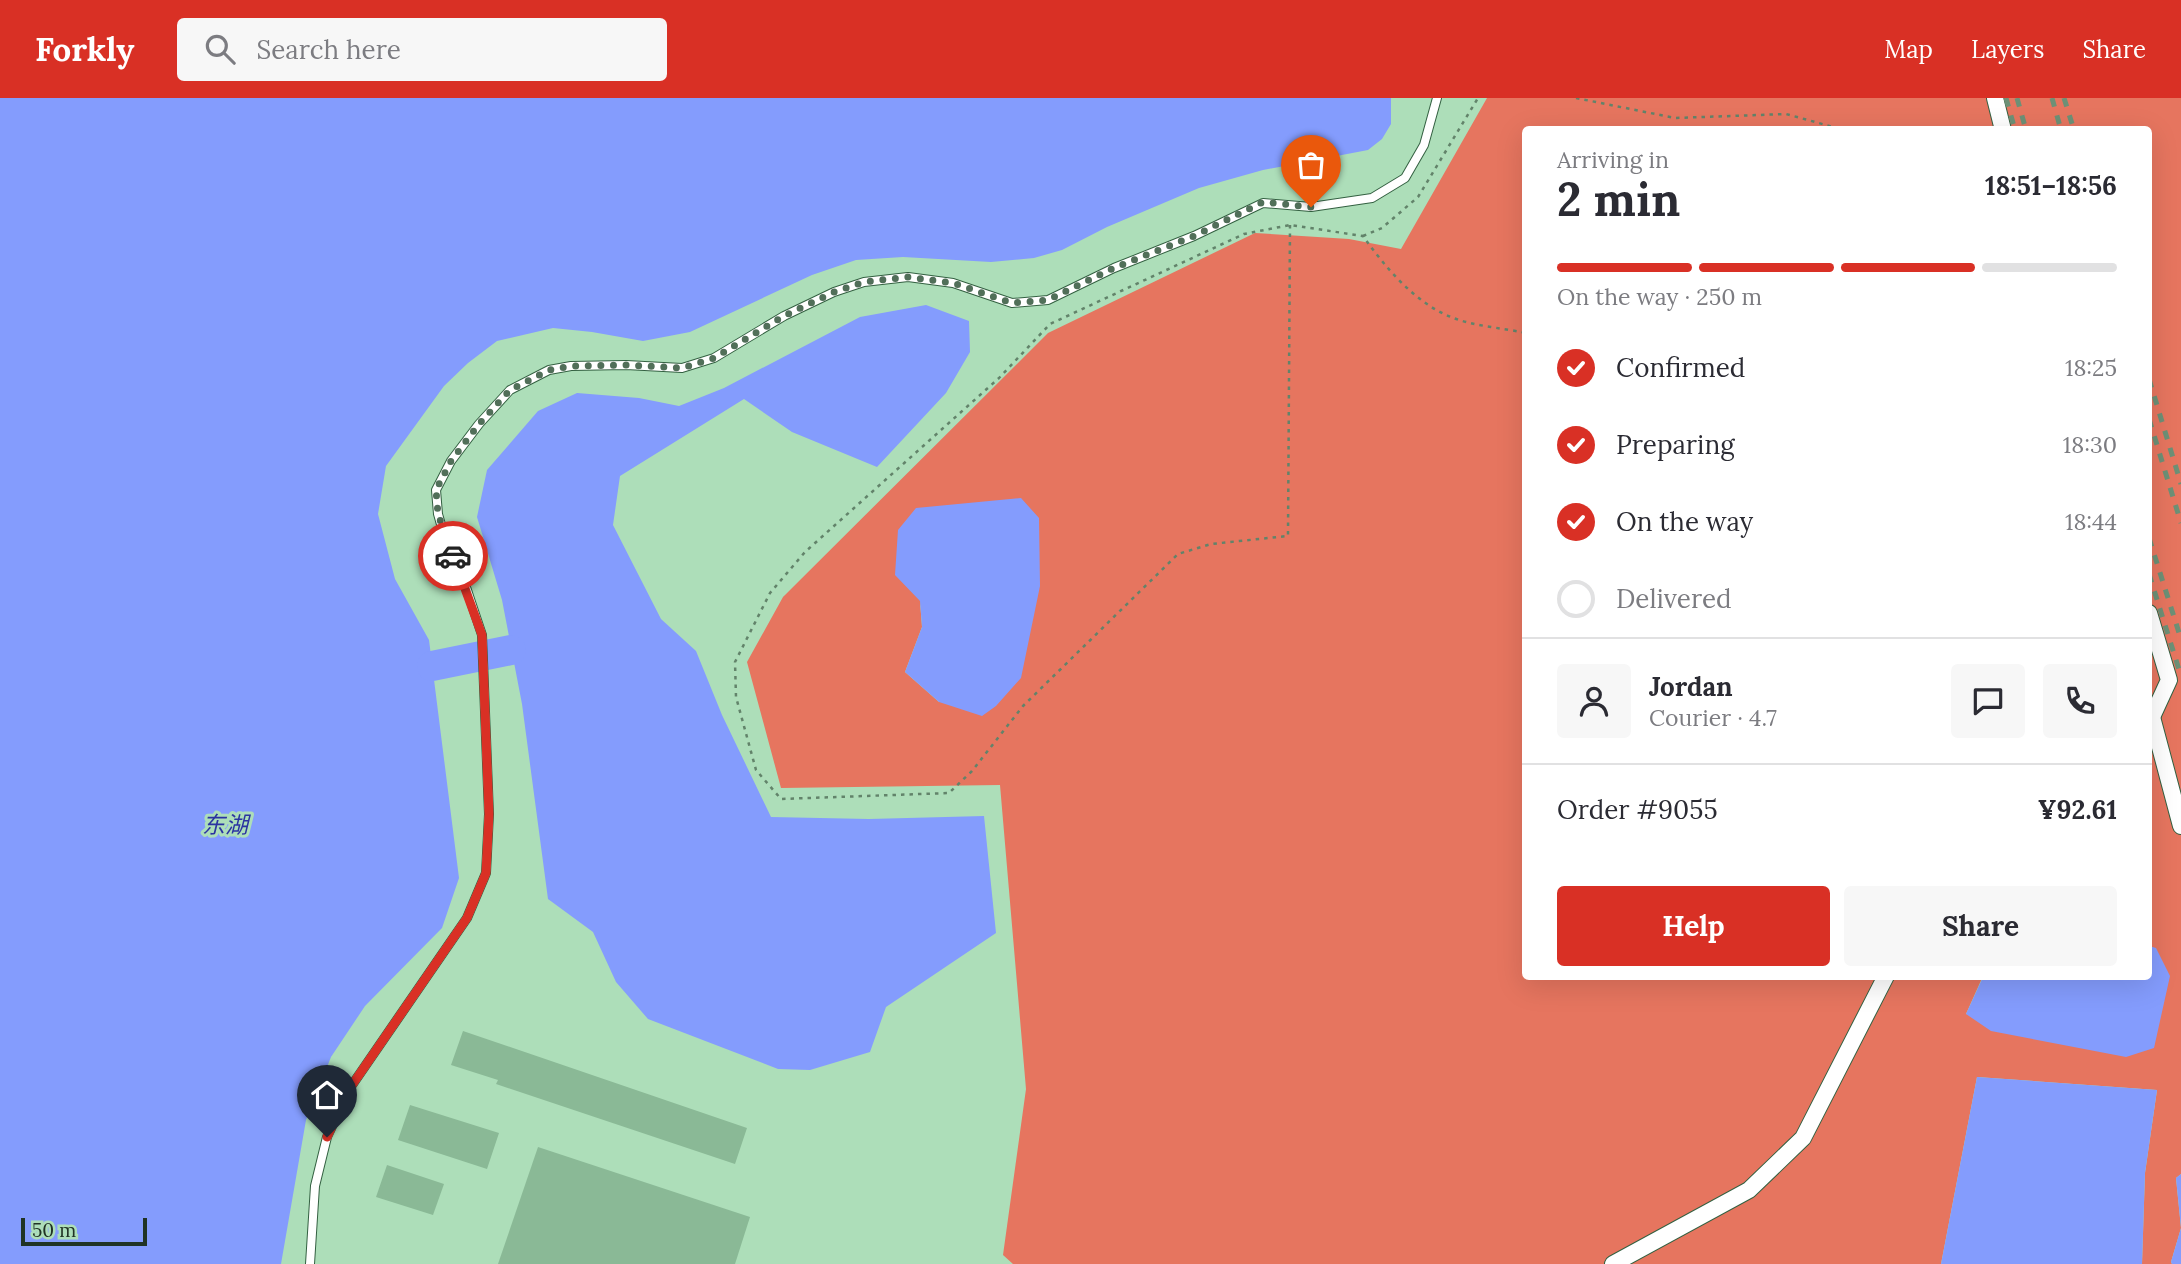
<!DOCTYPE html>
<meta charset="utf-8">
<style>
body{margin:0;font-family:Lora,"Noto Sans SC",serif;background:#f7f7f7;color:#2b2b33;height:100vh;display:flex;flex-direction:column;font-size:26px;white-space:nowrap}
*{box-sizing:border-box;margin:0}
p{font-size:23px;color:#7c7c81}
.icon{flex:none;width:38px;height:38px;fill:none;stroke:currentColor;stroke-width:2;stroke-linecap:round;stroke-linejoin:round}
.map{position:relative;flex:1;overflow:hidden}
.drawer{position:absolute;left:1522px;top:28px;width:630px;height:854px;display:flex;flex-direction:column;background:#fff;border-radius:7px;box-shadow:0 7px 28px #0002}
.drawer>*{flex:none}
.scale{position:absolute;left:21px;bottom:18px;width:126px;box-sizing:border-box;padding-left:7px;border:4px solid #203325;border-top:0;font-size:19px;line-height:24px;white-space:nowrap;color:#203325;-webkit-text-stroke:5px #addeb9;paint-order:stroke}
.pin{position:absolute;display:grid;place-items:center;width:60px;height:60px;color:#fff;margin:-72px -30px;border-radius:50% 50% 50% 0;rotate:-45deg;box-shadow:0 0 7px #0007}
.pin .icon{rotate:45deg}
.courier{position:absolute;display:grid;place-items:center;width:70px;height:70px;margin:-35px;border:5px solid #d93025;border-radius:50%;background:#fff;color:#222;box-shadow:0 2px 9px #0007}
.headline em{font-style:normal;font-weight:800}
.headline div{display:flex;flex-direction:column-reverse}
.headline{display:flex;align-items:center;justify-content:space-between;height:119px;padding:0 35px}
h1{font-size:46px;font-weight:800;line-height:52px}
.bar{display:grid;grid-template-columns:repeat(4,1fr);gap:10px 7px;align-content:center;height:84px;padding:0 35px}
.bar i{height:9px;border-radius:5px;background:#e1e1e2}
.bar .on{background:#d93025}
.bar p{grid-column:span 4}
.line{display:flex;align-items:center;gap:18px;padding:0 35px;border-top:2px solid #e1e1e2}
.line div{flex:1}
.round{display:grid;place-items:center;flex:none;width:74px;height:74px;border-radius:7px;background:#f7f7f7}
ol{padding:0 35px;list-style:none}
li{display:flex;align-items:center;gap:21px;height:77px}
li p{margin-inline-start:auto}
li .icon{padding:7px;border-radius:50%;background:#d93025;color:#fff;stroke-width:4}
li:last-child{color:#7c7c81}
li i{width:38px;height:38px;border:4px solid #e1e1e2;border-radius:50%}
.cta{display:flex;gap:14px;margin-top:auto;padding:14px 35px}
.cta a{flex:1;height:80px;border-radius:7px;background:#d93025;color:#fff;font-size:28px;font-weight:800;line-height:80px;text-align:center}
.cta a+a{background:#f7f7f7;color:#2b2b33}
header{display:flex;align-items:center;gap:42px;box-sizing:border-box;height:98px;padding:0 35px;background:#d93025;color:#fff}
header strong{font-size:33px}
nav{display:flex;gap:38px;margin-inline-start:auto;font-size:24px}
.search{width:490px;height:63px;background:#f7f7f7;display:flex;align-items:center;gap:18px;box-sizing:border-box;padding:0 24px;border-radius:7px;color:#7c7c81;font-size:26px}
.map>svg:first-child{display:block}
.forest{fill:#e6755f;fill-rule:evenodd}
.water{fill:#849cfd}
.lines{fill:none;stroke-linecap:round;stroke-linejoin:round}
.river{stroke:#849cfd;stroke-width:30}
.building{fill:#8ab996}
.lane-casing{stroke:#336041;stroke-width:10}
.street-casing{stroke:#336041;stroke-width:18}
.path{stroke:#62836a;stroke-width:2.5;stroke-dasharray:3.5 5;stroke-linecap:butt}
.lane{stroke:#fff;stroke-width:8}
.street{stroke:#fff;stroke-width:16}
.rail{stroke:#6d9076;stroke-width:5;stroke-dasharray:9 9;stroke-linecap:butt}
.done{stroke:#516f59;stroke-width:7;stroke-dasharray:0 12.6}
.route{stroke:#d93025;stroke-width:9}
.labels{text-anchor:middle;stroke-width:6;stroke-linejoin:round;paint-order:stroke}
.water-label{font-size:23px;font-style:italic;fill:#2b33a1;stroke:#addeb9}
</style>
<header>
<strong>Forkly</strong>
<div class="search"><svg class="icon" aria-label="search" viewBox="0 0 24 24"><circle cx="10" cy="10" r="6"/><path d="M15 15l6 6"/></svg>Search here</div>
<nav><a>Map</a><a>Layers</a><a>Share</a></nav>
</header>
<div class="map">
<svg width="2181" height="1166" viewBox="0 0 2181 1166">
<rect width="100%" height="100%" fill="#addeb9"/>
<path class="forest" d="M1487,0H2181V1076L2176,1080L2181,1130L2171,1164L2172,1166H2142L2145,1075L2157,992L1977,979L1941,1166H1013L1003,1157L1026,991L1000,687L781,690L747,564L783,499L1048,235L1255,135L1349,141L1401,151ZM1526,32H2149V848L2156,851L2154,950L1966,916L1983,878H1526ZM920,503L939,604L905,574L922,529Z"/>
<g class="water">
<path d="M0,0H1391V26L1382,41L1368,52L1263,72L1199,90L1107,129L1062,152L1034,160L991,164L903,159L856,162L812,177L690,234L643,243L592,234L553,230L497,243L468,265L444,288L386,368L378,416L395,481L429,542L459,780L442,830L365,908L331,959L306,1022L281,1166H0Z"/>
<path d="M926,207L969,223L970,254L946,295L877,369L792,334L744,301L620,378L613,427L661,521L696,553L722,617L771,719L869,721L984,718L996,835L886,909L870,954L810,972L778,971L648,921L616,884L593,834L548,801L522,606L502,502L477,419L487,372L538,313L577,295L639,300L679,308L724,290L860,219Z"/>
<path d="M1021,400L1039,420L1040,488L1021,580L996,608L982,618L939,604L905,574L922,529L920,503L895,477L898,432L916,410Z"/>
<path d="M2149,848L2156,850L2170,878L2154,950L2126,959L1991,933L1966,916L1983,879L2149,878Z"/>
<path d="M1977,979L2157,992L2145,1075L2142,1166H1941Z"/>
<path d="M2181,1076V1166H2172L2171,1164L2181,1130L2176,1080Z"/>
</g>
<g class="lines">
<path class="river" d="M432,568L511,552"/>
</g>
<g class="building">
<path d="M463,933L747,1030L735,1066L496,986L498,982L451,967Z"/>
<path d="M410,1007L499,1035L487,1071L398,1042Z"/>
<path d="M538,1049L750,1119L735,1166H498Z"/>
<path d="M387,1067L444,1086L433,1117L376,1099Z"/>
</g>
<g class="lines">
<defs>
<path id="lane" d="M310,1166L315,1088L327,1039L350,990L467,820L486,775L489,716L482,537L467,492L444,437L438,416L436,392L451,363L479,326L510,292L549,272L571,268L626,267L682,270L714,260L784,218L834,194L864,184L908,179L953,185L1012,205L1048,202L1114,170L1194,138L1263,105L1311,109L1372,100L1405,80L1424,47L1437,0"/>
<g id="street">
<path d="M1995,0L2003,32"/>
<path d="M2149,515L2169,582L2152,619"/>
<path d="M2149,620L2152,619L2181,728"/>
<path d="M1613,1166L1749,1092L1803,1040L1886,878"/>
</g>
</defs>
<use href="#lane" class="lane-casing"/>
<use href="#street" class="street-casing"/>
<g class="path">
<path d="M1576,0L1675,20L1786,16L1844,32"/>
<path d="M1290,127L1288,438L1211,446L1178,456L1023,608L972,673L949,695L781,701L756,672L736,599L735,564L770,495L805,454L999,280L1050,226L1244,136L1290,127L1363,138C1385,169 1415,205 1451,219C1472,228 1503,230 1526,235"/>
<path d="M1363,138L1382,130L1418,99L1478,0"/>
</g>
<use href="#lane" class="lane"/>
<use href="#street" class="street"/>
<g class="rail">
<path d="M2006,0L2015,32"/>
<path d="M2017,0L2026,32"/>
<path d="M2052,0L2061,32"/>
<path d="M2064,0L2074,32"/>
<path d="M2149,281L2181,386"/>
<path d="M2149,321L2181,425"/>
<path d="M2149,440L2181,541"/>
<path d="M2149,476L2181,578"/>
</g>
</g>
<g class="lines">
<path class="done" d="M453,458L438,416L436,392L451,363L479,326L510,292L549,272L571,268L626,267L682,270L714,260L784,218L834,194L864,184L908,179L953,185L1012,205L1048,202L1114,170L1194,138L1263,104L1311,109"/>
<path class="route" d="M327,1039L350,990L467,820L486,775L489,716L482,537L453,458"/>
</g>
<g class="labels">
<g class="water-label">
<text x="225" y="735">东湖</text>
</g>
</g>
</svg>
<div class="scale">50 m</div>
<div class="pin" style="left:1311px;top:109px;background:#ea580c"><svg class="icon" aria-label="bag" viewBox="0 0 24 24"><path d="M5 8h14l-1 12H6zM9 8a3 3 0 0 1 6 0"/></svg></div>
<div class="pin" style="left:327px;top:1039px;background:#1f2937"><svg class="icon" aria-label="home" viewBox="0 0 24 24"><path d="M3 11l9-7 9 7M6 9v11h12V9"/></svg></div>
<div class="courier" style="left:453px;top:458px"><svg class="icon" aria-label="car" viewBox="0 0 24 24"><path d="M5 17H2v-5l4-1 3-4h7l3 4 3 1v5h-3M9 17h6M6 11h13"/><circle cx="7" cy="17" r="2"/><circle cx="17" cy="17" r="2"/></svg></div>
<section class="drawer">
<div class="headline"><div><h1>2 min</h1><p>Arriving in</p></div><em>18:51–18:56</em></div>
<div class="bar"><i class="on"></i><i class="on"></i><i class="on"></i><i></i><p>On the way · 250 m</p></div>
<ol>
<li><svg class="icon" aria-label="check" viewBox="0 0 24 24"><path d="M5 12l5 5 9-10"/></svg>Confirmed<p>18:25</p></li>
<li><svg class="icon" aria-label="check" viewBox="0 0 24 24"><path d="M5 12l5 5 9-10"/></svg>Preparing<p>18:30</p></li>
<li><svg class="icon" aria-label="check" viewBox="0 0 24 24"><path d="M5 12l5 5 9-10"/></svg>On the way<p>18:44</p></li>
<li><i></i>Delivered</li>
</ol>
<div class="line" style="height:126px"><a class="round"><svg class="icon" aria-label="person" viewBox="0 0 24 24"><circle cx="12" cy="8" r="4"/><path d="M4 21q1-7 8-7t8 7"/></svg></a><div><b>Jordan</b><p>Courier · 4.7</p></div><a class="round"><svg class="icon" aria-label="chat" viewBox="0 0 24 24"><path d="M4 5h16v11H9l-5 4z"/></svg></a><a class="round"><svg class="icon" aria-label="phone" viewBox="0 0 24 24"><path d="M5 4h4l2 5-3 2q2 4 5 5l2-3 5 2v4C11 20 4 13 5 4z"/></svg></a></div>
<div class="line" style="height:91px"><div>Order #9055</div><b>¥92.61</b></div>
<div class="cta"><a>Help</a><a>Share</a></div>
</section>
</div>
